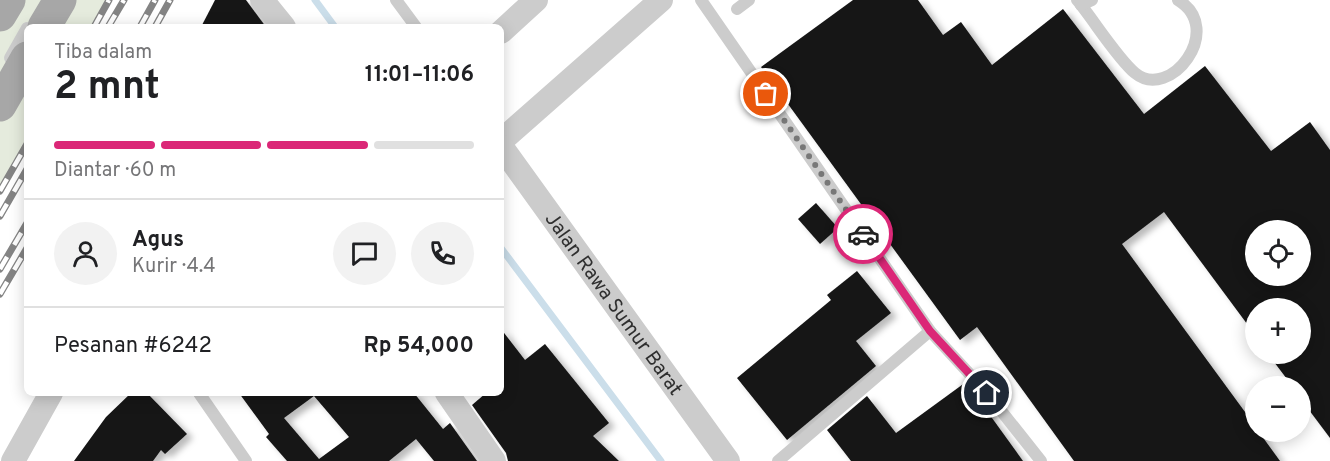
<!DOCTYPE html>
<html lang="id">
<meta charset="utf-8">
<style>
body{margin:0;font-family:Overpass,sans-serif;background:#f2f2f2;color:#202124;height:100vh;display:flex;flex-direction:column;font-size:22px;white-space:nowrap}
*{box-sizing:border-box;margin:0}
p{font-size:20px;color:#757577}
.icon{flex:none;width:33px;height:33px;fill:none;stroke:currentColor;stroke-width:2;stroke-linecap:round;stroke-linejoin:round}
.map{position:relative;flex:1;overflow:hidden}
.panel{position:absolute;left:24px;top:24px;width:480px;height:372px;display:flex;flex-direction:column;background:#fff;border-radius:9px;box-shadow:0 3px 15px #0003}
.panel>*{flex:none}
.tools{position:absolute;left:1245px;top:220px;display:grid;gap:12px}
.tools a{display:grid;place-items:center;width:66px;height:66px;border-radius:50%;background:#fff;box-shadow:0 3px 15px #0003;font-size:30px}
.pin{position:absolute;display:grid;place-items:center;width:51px;height:51px;color:#fff;margin:-26px;border:3px solid #fff;border-radius:50%;box-shadow:0 2px 6px #0007}
.courier{position:absolute;display:grid;place-items:center;width:60px;height:60px;margin:-30px;border:4px solid #db2777;border-radius:50%;background:#fff;color:#222;box-shadow:0 2px 8px #0007}
.overview em{font-style:normal;font-weight:700}
.overview div{display:flex;flex-direction:column-reverse}
.overview{display:flex;align-items:center;justify-content:space-between;height:102px;padding:0 30px}
h1{font-size:39px;font-weight:700;line-height:45px}
.bar{display:grid;grid-template-columns:repeat(4,1fr);gap:9px 6px;align-content:center;height:72px;padding:0 30px}
.bar i{height:8px;border-radius:4px;background:#e0e0e0}
.bar .active{background:#db2777}
.bar p{grid-column:span 4}
.line{display:flex;align-items:center;gap:15px;padding:0 30px;border-top:2px solid #e0e0e0}
.line div{flex:1}
.round{display:grid;place-items:center;flex:none;width:63px;height:63px;border-radius:32px;background:#f2f2f2}
.map>svg:first-child{display:block}
.green{fill:#e5ebdd}
.lines{fill:none;stroke-linecap:round;stroke-linejoin:round}
.stream{stroke:#cbdeea;stroke-width:7}
.building{fill:#161616;fill-rule:evenodd;filter:url(#shadow)}
.service{stroke:#ccc;stroke-width:12}
.minor{stroke:#ccc;stroke-width:24}
.primary{stroke:#a7a7a7;stroke-width:33}
.rail-casing{stroke:#848484;stroke-width:7}
.rail{stroke:#fff;stroke-width:4.5;stroke-dasharray:14;stroke-linecap:butt}
.done{stroke:#787878;stroke-width:6;stroke-dasharray:0 10.8}
.route{stroke:#db2777;stroke-width:8}
.labels{text-anchor:middle;stroke-width:6;stroke-linejoin:round;paint-order:stroke}
.street-label{font-size:20px;fill:#2f2f2f;stroke:#fff}
</style>
<div class="map">
<svg width="1330" height="461" viewBox="0 0 1330 461">
<defs>
<filter id="shadow"><feDropShadow dx="6" dy="4" stdDeviation="3" flood-color="#0004"/></filter>
</defs>
<rect width="100%" height="100%" fill="#fff"/>
<g class="green">
<path d="M9,0H44L0,78V16Z"/>
<path d="M60,0H109L94,27H44Z"/>
<path d="M27,57V144L0,191V103Z"/>
</g>
<g class="lines">
<g class="stream">
<path d="M315,0L335,27"/>
<path d="M501,248L661,461"/>
</g>
</g>
<g class="building">
<path d="M215,0H246L266,27H201Z"/>
<path d="M853,0H918L943,35L961,22L992,65L1063,9L1144,114L1205,66L1271,151L1310,122L1330,150V438L1300,398V387H1293L1268,354H1300V309H1256V336L1164,212L1122,244L1256,427V432H1259L1280,461H1074L977,327L960,340L761,67ZM1256,231H1300V276H1256Z"/>
<path d="M816,203L838,228L820,244L798,219Z"/>
<path d="M857,271L891,313L856,341L876,366L787,440L737,378L831,300L827,295Z"/>
<path d="M501,329L525,360L545,344L609,423L593,436L619,461H508L506,453L472,405L486,393H501Z"/>
<path d="M966,382L1023,461H851L827,430L867,396L896,433Z"/>
<path d="M131,393H147L187,434L165,454L161,450L153,461H74L106,417Z"/>
<path d="M239,393H414L443,429L450,423L477,461H434L416,439L389,461H287L266,437L269,434ZM314,396L349,437L319,459L284,418Z"/>
</g>
<g class="lines">
<g class="service">
<path d="M396,0L416,27"/>
<path d="M701,0L930,331L987,393L1041,461"/>
<path d="M1077,0C1093,19 1117,58 1135,73C1170,102 1226,29 1178,0"/>
<path d="M1081,5L1092,0"/>
<path d="M737,9L749,0"/>
<path d="M10,58L27,28"/>
<path d="M199,393L246,461"/>
<path d="M778,461L930,331"/>
</g>
<g class="minor">
<path d="M262,0L284,27"/>
<path d="M501,32L536,0"/>
<path d="M501,141L661,0"/>
<path id="s1" d="M501,146L728,461"/>
<path d="M447,393L494,461"/>
<path d="M13,461L51,393"/>
</g>
<g class="primary">
<path d="M0,15L9,0"/>
<path d="M44,27L60,0"/>
<path d="M0,105L27,58"/>
</g>
<defs>
<g id="rail">
<path d="M94,27L109,0"/>
<path d="M108,27L124,0"/>
<path d="M140,27L155,0"/>
<path d="M155,27L170,0"/>
<path d="M0,191L27,144"/>
<path d="M0,216L27,169"/>
<path d="M0,269L27,223"/>
<path d="M0,294L27,248"/>
</g>
</defs>
<use href="#rail" class="rail-casing"/>
<use href="#rail" class="rail"/>
</g>
<g class="lines">
<path class="done" d="M766,94L863,234"/>
<path class="route" d="M863,234L930,331L987,393"/>
</g>
<g class="labels">
<g class="street-label">
<text dy="7" stroke="none"><textPath href="#s1" startOffset="194">Jalan Rawa Sumur Barat</textPath></text>
</g>
</g>
</svg>
<div class="tools">
<a><svg class="icon" aria-label="locate" viewBox="0 0 24 24"><circle cx="12" cy="12" r="6"/><path d="M12 2v4M12 18v4M2 12h4M18 12h4"/></svg></a>
<a>+</a>
<a>−</a>
</div>
<div class="pin" style="left:766px;top:94px;background:#ea580c"><svg class="icon" aria-label="bag" viewBox="0 0 24 24"><path d="M5 8h14l-1 12H6zM9 8a3 3 0 0 1 6 0"/></svg></div>
<div class="pin" style="left:987px;top:393px;background:#1f2937"><svg class="icon" aria-label="home" viewBox="0 0 24 24"><path d="M3 11l9-7 9 7M6 9v11h12V9"/></svg></div>
<div class="courier" style="left:863px;top:234px"><svg class="icon" aria-label="car" viewBox="0 0 24 24"><path d="M5 17H2v-5l4-1 3-4h7l3 4 3 1v5h-3M9 17h6M6 11h13"/><circle cx="7" cy="17" r="2"/><circle cx="17" cy="17" r="2"/></svg></div>
<section class="panel">
<div class="overview"><div><h1>2 mnt</h1><p>Tiba dalam</p></div><em>11:01–11:06</em></div>
<div class="bar"><i class="active"></i><i class="active"></i><i class="active"></i><i></i><p>Diantar · 60 m</p></div>
<div class="line" style="height:108px"><a class="round"><svg class="icon" aria-label="person" viewBox="0 0 24 24"><circle cx="12" cy="8" r="4"/><path d="M4 21q1-7 8-7t8 7"/></svg></a><div><b>Agus</b><p>Kurir · 4.4</p></div><a class="round"><svg class="icon" aria-label="chat" viewBox="0 0 24 24"><path d="M4 5h16v11H9l-5 4z"/></svg></a><a class="round"><svg class="icon" aria-label="phone" viewBox="0 0 24 24"><path d="M5 4h4l2 5-3 2q2 4 5 5l2-3 5 2v4C11 20 4 13 5 4z"/></svg></a></div>
<div class="line" style="height:78px"><div>Pesanan #6242</div><b>Rp 54,000</b></div>
</section>
</div>
